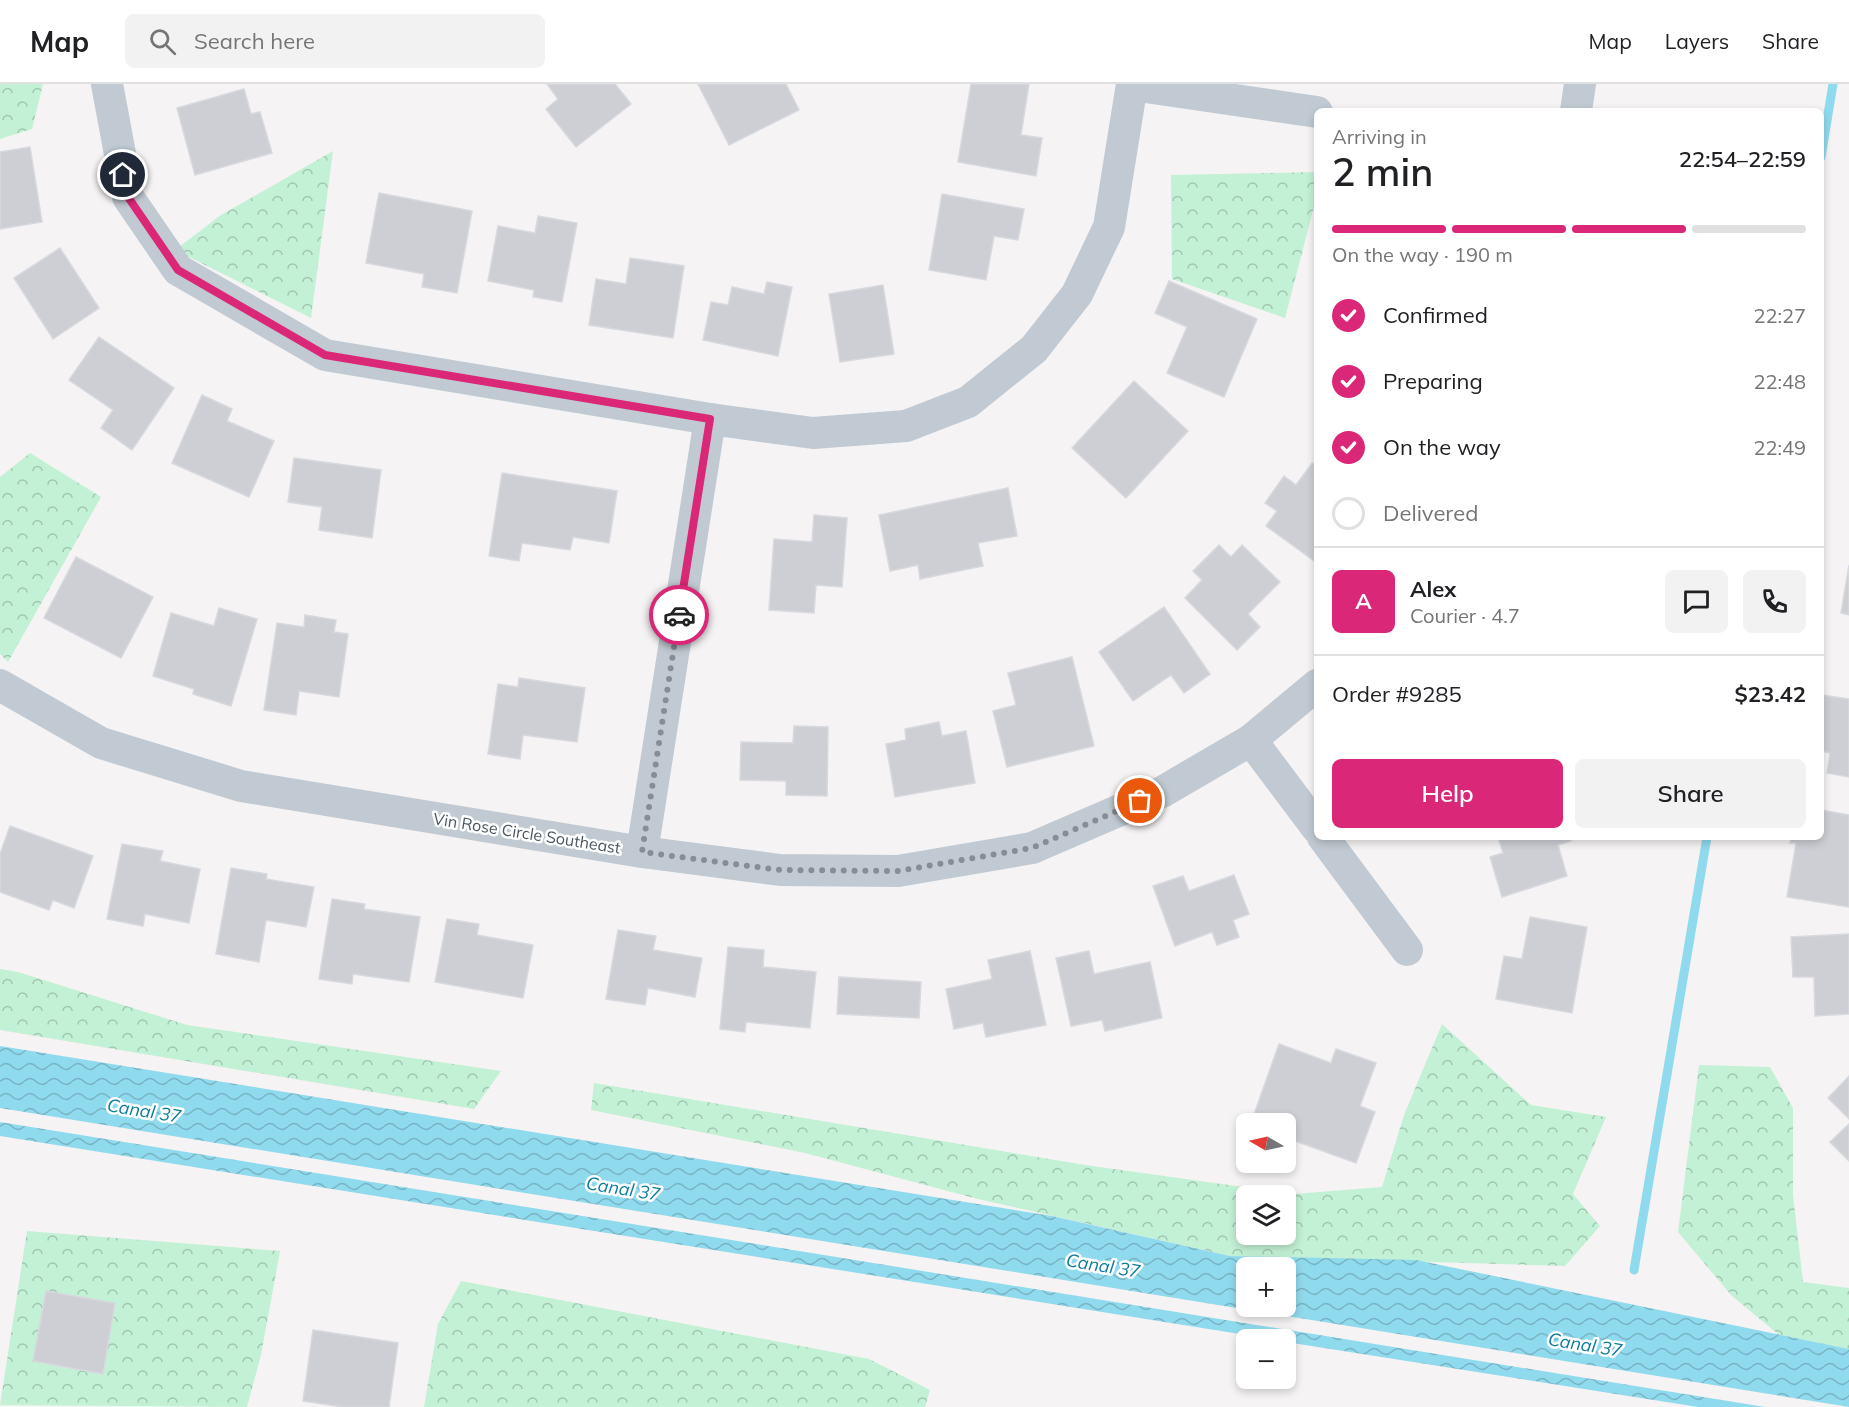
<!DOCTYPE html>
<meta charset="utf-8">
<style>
body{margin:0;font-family:Mulish,sans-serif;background:#f2f2f2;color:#202124;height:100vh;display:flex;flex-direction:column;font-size:22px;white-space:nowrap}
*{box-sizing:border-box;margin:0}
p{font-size:20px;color:#757577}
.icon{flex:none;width:33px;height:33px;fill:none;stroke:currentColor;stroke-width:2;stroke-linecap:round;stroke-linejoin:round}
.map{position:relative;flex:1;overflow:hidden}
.panel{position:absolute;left:1314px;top:24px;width:510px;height:732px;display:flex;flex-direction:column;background:#fff;border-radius:9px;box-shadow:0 3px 9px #0003}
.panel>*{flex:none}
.needle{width:39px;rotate:279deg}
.tools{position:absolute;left:1236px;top:1029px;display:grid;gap:12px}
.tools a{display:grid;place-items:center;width:60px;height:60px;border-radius:9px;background:#fff;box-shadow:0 3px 9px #0003;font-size:30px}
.pin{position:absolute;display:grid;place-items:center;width:51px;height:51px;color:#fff;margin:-26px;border:3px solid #fff;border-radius:50%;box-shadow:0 2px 6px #0007}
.courier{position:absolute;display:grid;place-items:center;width:60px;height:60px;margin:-30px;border:4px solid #db2777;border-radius:50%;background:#fff;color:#222;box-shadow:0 2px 8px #0007}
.summary em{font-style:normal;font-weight:600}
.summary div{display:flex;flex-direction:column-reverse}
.summary{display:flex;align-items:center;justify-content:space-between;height:102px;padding:0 18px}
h1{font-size:39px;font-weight:600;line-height:45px}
.bar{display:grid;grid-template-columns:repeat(4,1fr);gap:9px 6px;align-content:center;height:72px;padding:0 18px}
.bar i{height:8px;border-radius:4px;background:#e0e0e0}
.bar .on{background:#db2777}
.bar p{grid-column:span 4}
.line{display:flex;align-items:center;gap:15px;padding:0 18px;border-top:2px solid #e0e0e0}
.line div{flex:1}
.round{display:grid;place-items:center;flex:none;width:63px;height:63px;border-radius:9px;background:#f2f2f2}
ol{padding:0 18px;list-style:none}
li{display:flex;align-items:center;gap:18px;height:66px}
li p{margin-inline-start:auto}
li .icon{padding:6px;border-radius:50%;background:#db2777;color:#fff;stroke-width:4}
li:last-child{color:#757577}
li i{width:33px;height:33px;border:3px solid #e0e0e0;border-radius:50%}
.button{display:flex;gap:12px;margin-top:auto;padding:12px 18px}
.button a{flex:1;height:69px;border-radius:9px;background:#db2777;color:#fff;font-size:24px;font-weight:600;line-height:69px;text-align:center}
.button a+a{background:#f2f2f2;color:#202124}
header{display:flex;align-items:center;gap:36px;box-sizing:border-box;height:84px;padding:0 30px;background:#fff;border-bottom:2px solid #e0e0e0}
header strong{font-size:28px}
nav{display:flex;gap:33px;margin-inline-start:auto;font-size:21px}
.search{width:420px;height:54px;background:#f2f2f2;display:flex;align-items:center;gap:15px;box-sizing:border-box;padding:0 21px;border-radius:9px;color:#757577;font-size:22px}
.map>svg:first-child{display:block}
.forest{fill:url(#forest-crowns);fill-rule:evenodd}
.water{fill:url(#water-waves);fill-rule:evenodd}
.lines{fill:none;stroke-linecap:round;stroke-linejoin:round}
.stream{stroke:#90daee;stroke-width:9}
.building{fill:#cdcfd5;stroke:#d7d9de;stroke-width:1.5}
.street{stroke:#c1cad2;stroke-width:32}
.done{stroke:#868d94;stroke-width:6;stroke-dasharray:0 10.8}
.route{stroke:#db2777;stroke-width:8}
.labels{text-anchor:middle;stroke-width:5;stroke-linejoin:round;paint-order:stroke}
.street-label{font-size:16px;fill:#4a5661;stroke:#fff}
.water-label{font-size:18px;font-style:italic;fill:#0c7c9b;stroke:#fff}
</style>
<header>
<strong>Map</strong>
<div class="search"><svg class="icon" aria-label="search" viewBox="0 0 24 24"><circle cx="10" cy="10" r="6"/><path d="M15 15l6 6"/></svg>Search here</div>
<nav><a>Map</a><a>Layers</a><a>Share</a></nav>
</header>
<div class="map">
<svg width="1849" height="1323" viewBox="0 0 1849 1323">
<defs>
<pattern id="forest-crowns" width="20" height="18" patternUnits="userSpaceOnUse" patternTransform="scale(1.5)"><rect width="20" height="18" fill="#c3f1d5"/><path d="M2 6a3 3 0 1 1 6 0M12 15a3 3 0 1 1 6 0" fill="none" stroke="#a0c6b0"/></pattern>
<pattern id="water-waves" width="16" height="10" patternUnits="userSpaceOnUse" patternTransform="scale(1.5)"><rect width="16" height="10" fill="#90daee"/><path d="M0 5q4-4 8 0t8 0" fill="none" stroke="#78b4c4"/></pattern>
</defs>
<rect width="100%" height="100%" fill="#f5f3f3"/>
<g class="forest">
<path d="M0,0H43L32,45L0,55Z"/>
<path d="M333,67L311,234L175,166L221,131Z"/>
<path d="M1317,88V111L1285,234L1172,195L1171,91Z"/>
<path d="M30,369L101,413L8,578L0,570V393Z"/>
<path d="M0,885L18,888L187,941L501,987L474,1025L0,946Z"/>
<path d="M1442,940L1531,1021L1606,1033L1573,1110L1600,1142L1565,1182L1230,1172L978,1115L805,1069L591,1026L594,999L1085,1081L1294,1110L1382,1103L1404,1031ZM1246,1112H1286V1150H1246Z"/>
<path d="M1699,981L1770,983L1793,1024V1111L1803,1198L1849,1204V1265L1779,1251L1731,1211L1678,1148Z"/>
<path d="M27,1147L280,1167L261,1271L247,1323L0,1321Z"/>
<path d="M461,1197L869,1275L930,1306L925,1323H424L438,1240Z"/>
</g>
<g class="water">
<path d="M0,962L1052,1132L1230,1172L1416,1176L1849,1265V1323L0,1024ZM1246,1184H1286V1222H1246Z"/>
<path d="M0,1038L1765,1323H1698L1286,1258V1256L1271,1255L0,1052Z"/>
</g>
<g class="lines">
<g class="stream">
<path d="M1821,73L1833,0"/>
<path d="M1634,1186L1707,753"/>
</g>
</g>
<g class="building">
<path d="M547,0H615L631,20L576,63L546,25L558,15Z"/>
<path d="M698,0H786L799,26L729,61Z"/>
<path d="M971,0H1029L1021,51L1042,54L1036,92L958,78Z"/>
<path d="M244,5L251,30L260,28L272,69L195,91L177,24Z"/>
<path d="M30,63L42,138L0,145V68Z"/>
<path d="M379,109L472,127L457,209L422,203L424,190L366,179Z"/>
<path d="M942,110L1024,125L1018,156L994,152L986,196L929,186Z"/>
<path d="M538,132L577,139L562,218L533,213L534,206L488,197L498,142L535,149Z"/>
<path d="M60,164L99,224L53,255L14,194Z"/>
<path d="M630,174L684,182L673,254L589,241L596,195L626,200Z"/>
<path d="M1169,197L1257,235L1224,313L1167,289L1187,243L1155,229Z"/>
<path d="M767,198L792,203L778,272L703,256L711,218L728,221L732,203L764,210Z"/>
<path d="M883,201L894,270L840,278L829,210Z"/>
<path d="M99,253L174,304L132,366L101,344L113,326L69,296Z"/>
<path d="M1134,297L1188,347L1126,414L1072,364Z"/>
<path d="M202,311L232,325L227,337L274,357L249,413L172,379Z"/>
<path d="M294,374L381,386L372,454L319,446L322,423L288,418Z"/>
<path d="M1312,379L1317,383V479L1266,442L1277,427L1265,419L1284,392L1296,401Z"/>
<path d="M502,389L617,407L609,459L573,453L570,466L522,459L519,477L489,472Z"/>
<path d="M1008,404L1017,452L978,459L983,482L920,495L918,481L890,487L879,431Z"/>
<path d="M814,431L847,434L842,503L816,501L814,529L769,526L774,455L812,458Z"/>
<path d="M1219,461L1231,473L1242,461L1280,498L1248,530L1260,543L1237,566L1185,514L1202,496L1193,487Z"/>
<path d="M76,473L153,513L121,574L44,534Z"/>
<path d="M1849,481V531L1841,529Z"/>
<path d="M1164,523L1210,590L1184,609L1171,591L1133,617L1099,568Z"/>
<path d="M219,524L257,535L231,622L193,610L194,605L153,592L171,529L214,542Z"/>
<path d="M305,531L336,536L334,548L348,550L339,613L299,607L296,631L264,626L277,539L304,543Z"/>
<path d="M1072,573L1094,662L1007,683L993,627L1016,621L1008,589Z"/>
<path d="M519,594L585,604L577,658L523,651L520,675L488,670L498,600L518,603Z"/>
<path d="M1821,611L1849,615V693L1827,689L1830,669L1821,667Z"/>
<path d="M939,638L942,652L966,647L975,699L895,713L886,660L906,656L905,645Z"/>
<path d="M794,642L828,643L827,712L786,711V697L740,696L741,658L793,659Z"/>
<path d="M1821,726L1849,731V823L1787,813L1796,759H1790L1791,753H1821Z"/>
<path d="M10,742L93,772L74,824L53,816L49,826L0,808V770Z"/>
<path d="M1498,753H1570L1571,757L1558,761L1567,792L1502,813L1490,773L1503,769Z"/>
<path d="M122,760L163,767L160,777L200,785L189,839L145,830L143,842L107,835Z"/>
<path d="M231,784L267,790L266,795L314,803L306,843L266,836L259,878L216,870Z"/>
<path d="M1234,791L1249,830L1233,836L1239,853L1217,861L1212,848L1175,862L1153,802L1183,792L1189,807Z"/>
<path d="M332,815L365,820L364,825L420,833L409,898L353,890L352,900L319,895Z"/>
<path d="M1530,833L1587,843L1572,929L1496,915L1504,872L1522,875Z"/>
<path d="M447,835L479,840L477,851L533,861L523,914L435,898Z"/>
<path d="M618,846L656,852L653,866L702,874L695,913L648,904L645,921L606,915Z"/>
<path d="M1849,850V930L1815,932L1814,893H1793L1791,853Z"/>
<path d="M728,863L764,866L763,883L816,888L810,944L746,938L745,948L720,945Z"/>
<path d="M1030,867L1046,941L986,953L983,939L954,945L946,905L992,895L988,876Z"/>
<path d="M1089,867L1094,890L1150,878L1162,934L1105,947L1102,936L1071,942L1056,874Z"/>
<path d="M839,893L921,898L919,934L837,930Z"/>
<path d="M1279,960L1331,979L1336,965L1376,979L1360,1022L1375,1028L1356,1079L1287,1054L1289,1049L1286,1048V1040H1262L1252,1036Z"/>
<path d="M1849,992V1035L1828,1014Z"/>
<path d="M1849,1040V1077L1830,1058Z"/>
<path d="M46,1207L115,1219L103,1290L33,1277Z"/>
<path d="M313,1246L398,1259L389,1323H343L303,1317Z"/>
</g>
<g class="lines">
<g class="street">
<path d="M107,0L128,113L178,186L325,271L710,335L813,349L906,342L968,318L1034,265L1077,210L1109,143L1132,0"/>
<path d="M1132,1L1317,28"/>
<path d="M1576,27L1580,0"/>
<path d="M0,601L101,659L241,702L642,768L780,786L898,787L1032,764L1162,708L1251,656L1317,601"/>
<path d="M1251,656L1317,744"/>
<path d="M1323,753L1407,866"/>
<path d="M642,768L710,335"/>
</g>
</g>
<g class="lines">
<path class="done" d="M679,531L642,768L780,786L898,787L1032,764L1140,717"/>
<path class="route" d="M123,91L128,113L178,186L325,271L710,335L679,531"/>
</g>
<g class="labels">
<g class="street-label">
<text transform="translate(527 749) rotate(9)" y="6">Vin Rose Circle Southeast</text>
</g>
<g class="water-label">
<text transform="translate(144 1027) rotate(9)" y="6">Canal 37</text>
<text transform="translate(623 1105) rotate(9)" y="6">Canal 37</text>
<text transform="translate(1103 1182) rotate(9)" y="6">Canal 37</text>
<text transform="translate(1585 1261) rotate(9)" y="6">Canal 37</text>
</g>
</g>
</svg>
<div class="tools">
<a><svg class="needle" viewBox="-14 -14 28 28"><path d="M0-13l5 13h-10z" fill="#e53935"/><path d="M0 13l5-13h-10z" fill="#757577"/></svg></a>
<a><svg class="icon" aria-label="layers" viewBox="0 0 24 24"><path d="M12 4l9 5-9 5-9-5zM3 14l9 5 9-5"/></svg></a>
<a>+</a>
<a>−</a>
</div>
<div class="pin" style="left:1140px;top:717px;background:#ea580c"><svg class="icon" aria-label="bag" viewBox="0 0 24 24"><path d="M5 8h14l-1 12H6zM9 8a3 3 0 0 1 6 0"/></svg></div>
<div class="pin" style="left:123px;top:91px;background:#1f2937"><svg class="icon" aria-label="home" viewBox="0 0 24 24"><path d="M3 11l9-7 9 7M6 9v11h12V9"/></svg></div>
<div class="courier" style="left:679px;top:531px"><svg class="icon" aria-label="car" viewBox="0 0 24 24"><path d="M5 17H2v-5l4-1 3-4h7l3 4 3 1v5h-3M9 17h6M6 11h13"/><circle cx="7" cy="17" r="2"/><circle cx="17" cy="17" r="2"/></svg></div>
<section class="panel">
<div class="summary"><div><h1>2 min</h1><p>Arriving in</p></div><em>22:54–22:59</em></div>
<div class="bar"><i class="on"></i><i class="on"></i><i class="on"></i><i></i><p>On the way · 190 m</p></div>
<ol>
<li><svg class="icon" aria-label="check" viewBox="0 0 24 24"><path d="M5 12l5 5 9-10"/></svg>Confirmed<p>22:27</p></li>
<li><svg class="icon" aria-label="check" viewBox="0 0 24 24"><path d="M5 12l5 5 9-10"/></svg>Preparing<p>22:48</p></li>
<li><svg class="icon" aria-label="check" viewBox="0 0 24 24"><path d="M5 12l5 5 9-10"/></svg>On the way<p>22:49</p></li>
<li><i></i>Delivered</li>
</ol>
<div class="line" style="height:108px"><b class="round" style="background:#db2777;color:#fff">A</b><div><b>Alex</b><p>Courier · 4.7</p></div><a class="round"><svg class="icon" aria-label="chat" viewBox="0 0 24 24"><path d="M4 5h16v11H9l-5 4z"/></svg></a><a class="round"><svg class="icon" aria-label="phone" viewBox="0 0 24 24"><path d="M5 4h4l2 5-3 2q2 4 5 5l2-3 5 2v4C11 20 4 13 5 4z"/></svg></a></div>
<div class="line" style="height:78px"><div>Order #9285</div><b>$23.42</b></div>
<div class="button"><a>Help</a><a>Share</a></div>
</section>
</div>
